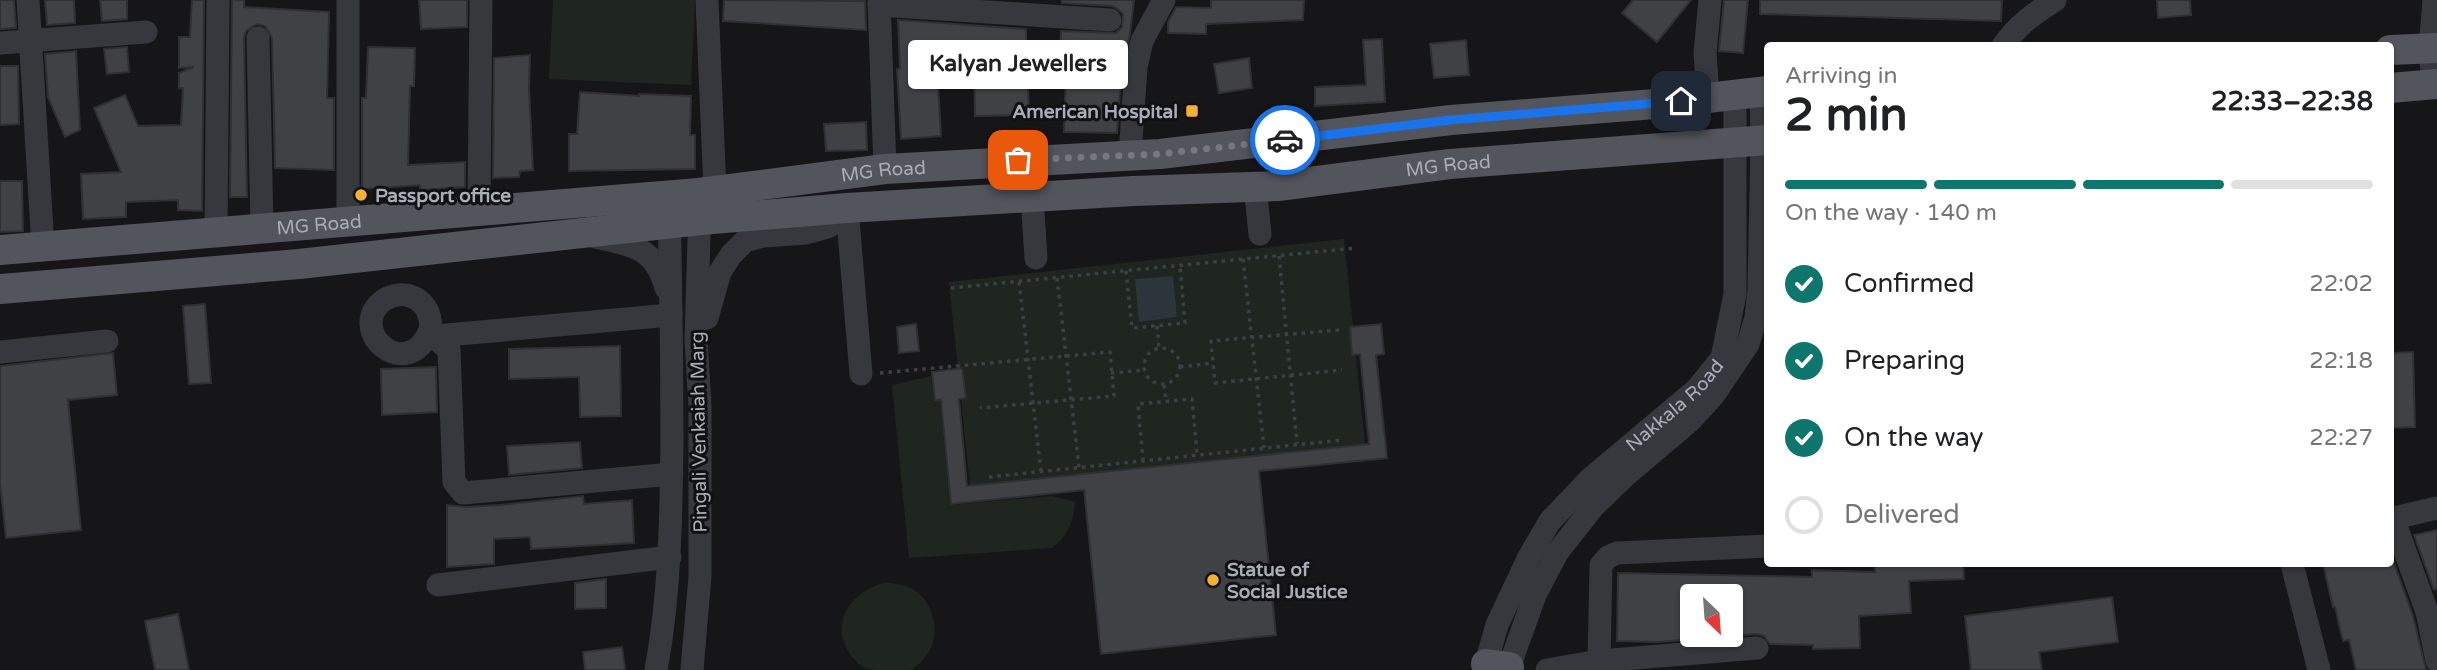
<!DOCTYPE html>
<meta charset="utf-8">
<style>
body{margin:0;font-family:"Varela Round",sans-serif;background:#f2f2f2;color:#202124;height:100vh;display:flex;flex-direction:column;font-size:26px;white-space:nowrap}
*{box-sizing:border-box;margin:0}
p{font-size:23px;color:#757577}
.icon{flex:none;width:38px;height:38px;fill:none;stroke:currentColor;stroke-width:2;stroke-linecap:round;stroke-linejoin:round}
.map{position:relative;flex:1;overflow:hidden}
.sheet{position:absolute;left:1764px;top:42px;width:630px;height:525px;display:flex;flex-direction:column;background:#fff;border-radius:7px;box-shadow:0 2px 5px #0004}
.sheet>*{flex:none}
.needle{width:46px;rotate:155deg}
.controls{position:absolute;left:1680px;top:584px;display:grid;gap:14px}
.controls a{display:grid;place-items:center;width:63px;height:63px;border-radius:7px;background:#fff;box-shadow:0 2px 5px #0004;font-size:35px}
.pin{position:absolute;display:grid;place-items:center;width:60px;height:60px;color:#fff;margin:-30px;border-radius:14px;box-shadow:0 4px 10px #0006}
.courier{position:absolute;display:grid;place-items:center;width:70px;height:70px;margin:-35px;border:5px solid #1a73e8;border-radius:50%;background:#fff;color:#222;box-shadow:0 2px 9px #0007}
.bubble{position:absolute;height:49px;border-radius:7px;background:#fff;box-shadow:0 2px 5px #0004;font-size:23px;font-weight:700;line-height:49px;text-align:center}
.overview em{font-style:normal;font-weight:700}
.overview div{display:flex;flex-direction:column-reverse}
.overview{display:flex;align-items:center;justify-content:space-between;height:119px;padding:0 21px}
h1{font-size:46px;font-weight:700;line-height:52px}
.bar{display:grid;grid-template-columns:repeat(4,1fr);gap:10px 7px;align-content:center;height:84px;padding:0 21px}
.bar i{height:9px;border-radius:5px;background:#e0e0e0}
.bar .selected{background:#0f766e}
.bar p{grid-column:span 4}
ol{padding:0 21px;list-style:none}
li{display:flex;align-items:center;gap:21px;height:77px}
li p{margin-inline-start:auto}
li .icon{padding:7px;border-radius:50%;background:#0f766e;color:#fff;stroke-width:4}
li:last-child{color:#757577}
li i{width:38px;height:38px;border:4px solid #e0e0e0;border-radius:50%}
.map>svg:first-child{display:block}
.green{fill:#1e261f}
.water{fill:#2c353c}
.building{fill:#404145;stroke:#303034;stroke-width:2}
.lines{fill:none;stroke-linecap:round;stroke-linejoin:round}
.path{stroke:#3d3f44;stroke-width:3.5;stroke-dasharray:3.5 5;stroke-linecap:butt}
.minor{stroke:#37383d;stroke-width:23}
.major{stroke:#53555c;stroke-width:30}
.done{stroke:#757880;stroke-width:7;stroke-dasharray:0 12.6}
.route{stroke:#1a73e8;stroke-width:9}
.poi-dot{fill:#f2b134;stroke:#111113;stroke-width:2.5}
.labels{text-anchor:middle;stroke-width:6;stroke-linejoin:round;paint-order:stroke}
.poi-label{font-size:19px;font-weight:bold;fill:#a8adb8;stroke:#111113;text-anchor:start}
.street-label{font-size:19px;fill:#a8adb8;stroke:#111113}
</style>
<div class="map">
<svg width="2437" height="670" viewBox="0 0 2437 670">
<rect width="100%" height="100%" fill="#161618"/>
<g class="green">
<path d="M553,0H695L691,85L549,79Z"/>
<path d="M1344,239L1365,444L970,486L949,282Z"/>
<path d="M931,376L934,400L940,401L950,505L1052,496L1075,502C1074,521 1067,537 1052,548L909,558L892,385Z"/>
<path d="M883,583C894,583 904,584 914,590C937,605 942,640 923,660C919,664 916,668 910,670C902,670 892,670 884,670C871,670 863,670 855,660C827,628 847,594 883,583Z"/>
</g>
<path class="water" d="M1173,276L1177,317L1139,322L1135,279Z"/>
<g class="building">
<path d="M0,0H14L16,28L0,29Z"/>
<path d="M45,0H74L75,23L47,25Z"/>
<path d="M100,0H127V19L102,21Z"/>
<path d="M192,0H204L202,211L178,210V200L126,202V217L83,219L81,174L121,172L94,108L125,95L138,126L181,125L183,88H179V73L194,67L179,68V37H190Z"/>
<path d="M232,0H244V7L329,12L327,98H334V170L275,168L272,38L265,26L257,24L246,31L244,38L247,197H230Z"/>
<path d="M419,0H467V27L421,29Z"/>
<path d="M724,0L865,1L866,30L723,21Z"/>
<path d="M1062,0H1134L1130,34L1122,66L1117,133L1064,132L1066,70H1059L1061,31L1116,33L1122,27L1123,14L1118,9L1112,6L1062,3Z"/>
<path d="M1211,0H1304L1303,20L1206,24V34L1168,33V22L1176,7L1211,8Z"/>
<path d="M1633,0H1691L1657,42L1622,13Z"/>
<path d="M1724,0H1748L1743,53L1719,51Z"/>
<path d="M1760,0H2002L2001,21L1760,14Z"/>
<path d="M2157,0H2190L2191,15L2158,18Z"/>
<path d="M898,20L1026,29L1029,115L975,116L974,68L937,69L941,136L901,139L897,69L900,68Z"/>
<path d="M1382,39L1385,102L1315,106V87L1366,85L1363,40Z"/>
<path d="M1466,40L1469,75L1434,78L1430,44Z"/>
<path d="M127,47L129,72L107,74L104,49Z"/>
<path d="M368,47L415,48L414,86H410L408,165L465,162V187L420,190V185L362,189V98H366Z"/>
<path d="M76,51L80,130L65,137L48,97L45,54Z"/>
<path d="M530,55L529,88L533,170L520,171L519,177L493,178L494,58Z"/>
<path d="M1249,58L1252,88L1219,93L1214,64Z"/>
<path d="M0,66H18L19,124L0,125Z"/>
<path d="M580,92L639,96V94L691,96L690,135H695V169L569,171V134H577Z"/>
<path d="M866,122L867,150L826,151L824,124Z"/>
<path d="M0,181H22L23,231L0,232Z"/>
<path d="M205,304L211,383L189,384L183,306Z"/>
<path d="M916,324L919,351L899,353L897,327Z"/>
<path d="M1381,324L1384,354L1376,355L1387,458L1259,471L1276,635L1101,654L1084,490L951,504L941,400H935L932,372L962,368L966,398L959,399L967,486L1369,444L1360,354L1352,355L1350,327Z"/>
<path d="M620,346L621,416L580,417L579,377L509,379V349Z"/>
<path d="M2413,352L2415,427L2390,428V353Z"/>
<path d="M113,353L117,395L68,400L81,530L6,538L0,483V366Z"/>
<path d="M436,367L437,412L382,415L381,369Z"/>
<path d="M580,442L582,468L509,475L507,446Z"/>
<path d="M583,496L584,504L632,500L634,543L531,549L530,537L494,539V564L447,567V505L464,507L501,505Z"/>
<path d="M2437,530V589L2434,590L2414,535Z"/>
<path d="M2390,552L2413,616L2426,670H2356L2349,640L2343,641L2335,607H2333L2323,564H2390Z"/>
<path d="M1874,564H1963L1964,579L1909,581L1911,613L1859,616L1860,648L1813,649V645L1770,644L1764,636L1757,634L1731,636V597H1692V639L1658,642L1617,641L1618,573L1812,577V570L1875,572Z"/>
<path d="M606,579V608L575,609V583Z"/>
<path d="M2112,597L2118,642L2039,652L2042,670H1971L1965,616Z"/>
<path d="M178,614L189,670H155L145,621Z"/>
<path d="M622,647L625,670H585L583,652Z"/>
</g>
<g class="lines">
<g class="path">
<path d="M1279,256L1297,444"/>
<path d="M1243,259L1264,448"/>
<path d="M1126,271L1132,328L1185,323L1180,266"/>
<path d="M1057,278L1079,467"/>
<path d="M1019,282L1041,471"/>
<path d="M951,288L1356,248"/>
<path d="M1157,326L1159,348"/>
<path d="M1339,330L1211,341L1215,383L1342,370"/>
<circle cx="1162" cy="366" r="18"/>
<path d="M1180,367L1213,363"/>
<path d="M880,373L1110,352L1114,396L980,408"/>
<path d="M1111,373L1144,370"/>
<path d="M1164,385L1166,402"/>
<path d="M1143,461L1138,404L1192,399L1197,454"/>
<path d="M989,477L1343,440"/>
</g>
<g class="minor">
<path d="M28,0L43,248"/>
<path d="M348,0V221"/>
<path d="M707,0L715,192"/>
<path d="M879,0L885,169"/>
<path d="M879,5L1110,20"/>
<path d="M258,38L262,227"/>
<path d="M0,43L146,32"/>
<path d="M2003,46C2017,25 2035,13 2055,0"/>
<path d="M2433,85L2430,49L2434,0"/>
<path d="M1708,97L1705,53L1710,0"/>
<path d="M1130,155L1136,67L1142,41L1164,0"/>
<path d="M1255,186L1260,234"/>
<path d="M1032,197L1036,258"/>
<path d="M847,208L861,374"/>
<path d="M479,210L481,0"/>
<path d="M216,232L218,0"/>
<path d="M596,237C633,246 655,247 666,288"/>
<path d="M707,318L720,272L731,255L745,241L763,236L806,233L828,227L847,208"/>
<path d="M430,330C407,386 344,329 384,300C393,294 405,293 415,298C423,302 429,311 430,320C431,322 430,329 431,330C434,338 443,345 449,350L454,482L463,493L672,474"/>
<path d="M436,336L671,315"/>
<path d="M0,352L107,341"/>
<path d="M2393,518L2427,612L2437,661"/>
<path d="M2390,519L2437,508"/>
<path d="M2292,564L2319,670"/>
<path d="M438,585L670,557"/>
<path d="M1599,661L1601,565L1608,557L1617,553L1768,546"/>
<path d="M656,670C670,594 671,519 672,443C672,365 671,287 669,209"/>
<path d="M692,670L700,576V406L696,340L700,203"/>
<path id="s1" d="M1484,670L1497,625L1529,557L1550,521L1591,478L1697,389L1722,358L1735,294V93"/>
<path d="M1508,670L1535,595L1557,553L1593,507L1625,476L1690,421L1713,396L1748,344L1756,318L1759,290L1762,141L1761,91"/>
<path d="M1547,670L1599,661L1757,648"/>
</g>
<g class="major">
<path d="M2390,50L2437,48"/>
<path d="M2390,88L2437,84"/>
<path id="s2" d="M0,250L699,193L885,169L1160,154L1451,120L1655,104L1768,91"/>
<path id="s3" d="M0,289L299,264L701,220L847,208L1133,191L1278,186L1450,164L1768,140"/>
<path d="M1486,664L1509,667"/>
</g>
</g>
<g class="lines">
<path class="done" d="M1018,160L1160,154L1285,140"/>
<path class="route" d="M1285,140L1451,120L1681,101"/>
</g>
<g class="poi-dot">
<rect x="1185" y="104" width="14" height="14" rx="3.5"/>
<circle cx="361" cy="195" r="7"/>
<circle cx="1213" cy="580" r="7"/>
</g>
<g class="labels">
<g class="poi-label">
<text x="1178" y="118" text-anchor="end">American Hospital</text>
<text x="375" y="202">Passport office</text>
<text x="1227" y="576">Statue of<tspan x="1227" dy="22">Social Justice</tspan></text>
</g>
<g class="street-label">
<text dy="7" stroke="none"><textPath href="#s3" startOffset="1454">MG Road</textPath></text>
<text dy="7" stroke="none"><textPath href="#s2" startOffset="887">MG Road</textPath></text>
<text dy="7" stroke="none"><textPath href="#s2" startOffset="320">MG Road</textPath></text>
<text dy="7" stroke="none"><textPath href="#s1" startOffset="334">Nakkala Road</textPath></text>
<text transform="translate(698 432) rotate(-91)" y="7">Pingali Venkaiah Marg</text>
</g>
</g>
</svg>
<div class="controls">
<a><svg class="needle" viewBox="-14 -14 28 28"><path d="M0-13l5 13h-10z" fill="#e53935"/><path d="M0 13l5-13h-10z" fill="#757577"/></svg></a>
</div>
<div class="pin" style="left:1018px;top:160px;background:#ea580c"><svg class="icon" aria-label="bag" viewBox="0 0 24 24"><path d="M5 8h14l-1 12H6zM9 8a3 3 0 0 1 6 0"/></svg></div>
<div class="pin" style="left:1681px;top:101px;background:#1f2937"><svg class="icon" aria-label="home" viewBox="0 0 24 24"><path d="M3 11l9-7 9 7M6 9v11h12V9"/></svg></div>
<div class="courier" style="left:1285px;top:140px"><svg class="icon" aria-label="car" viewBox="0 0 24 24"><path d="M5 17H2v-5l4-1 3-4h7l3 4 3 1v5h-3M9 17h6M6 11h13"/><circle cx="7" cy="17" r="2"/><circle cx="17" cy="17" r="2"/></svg></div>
<div class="bubble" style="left:908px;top:40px;width:220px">Kalyan Jewellers</div>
<section class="sheet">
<div class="overview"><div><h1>2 min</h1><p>Arriving in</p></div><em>22:33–22:38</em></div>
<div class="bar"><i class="selected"></i><i class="selected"></i><i class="selected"></i><i></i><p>On the way · 140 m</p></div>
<ol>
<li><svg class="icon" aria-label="check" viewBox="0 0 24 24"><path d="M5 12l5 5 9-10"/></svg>Confirmed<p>22:02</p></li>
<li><svg class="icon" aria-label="check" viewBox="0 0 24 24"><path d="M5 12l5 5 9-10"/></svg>Preparing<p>22:18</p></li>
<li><svg class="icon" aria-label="check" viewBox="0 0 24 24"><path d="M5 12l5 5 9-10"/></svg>On the way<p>22:27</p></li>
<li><i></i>Delivered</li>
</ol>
</section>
</div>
